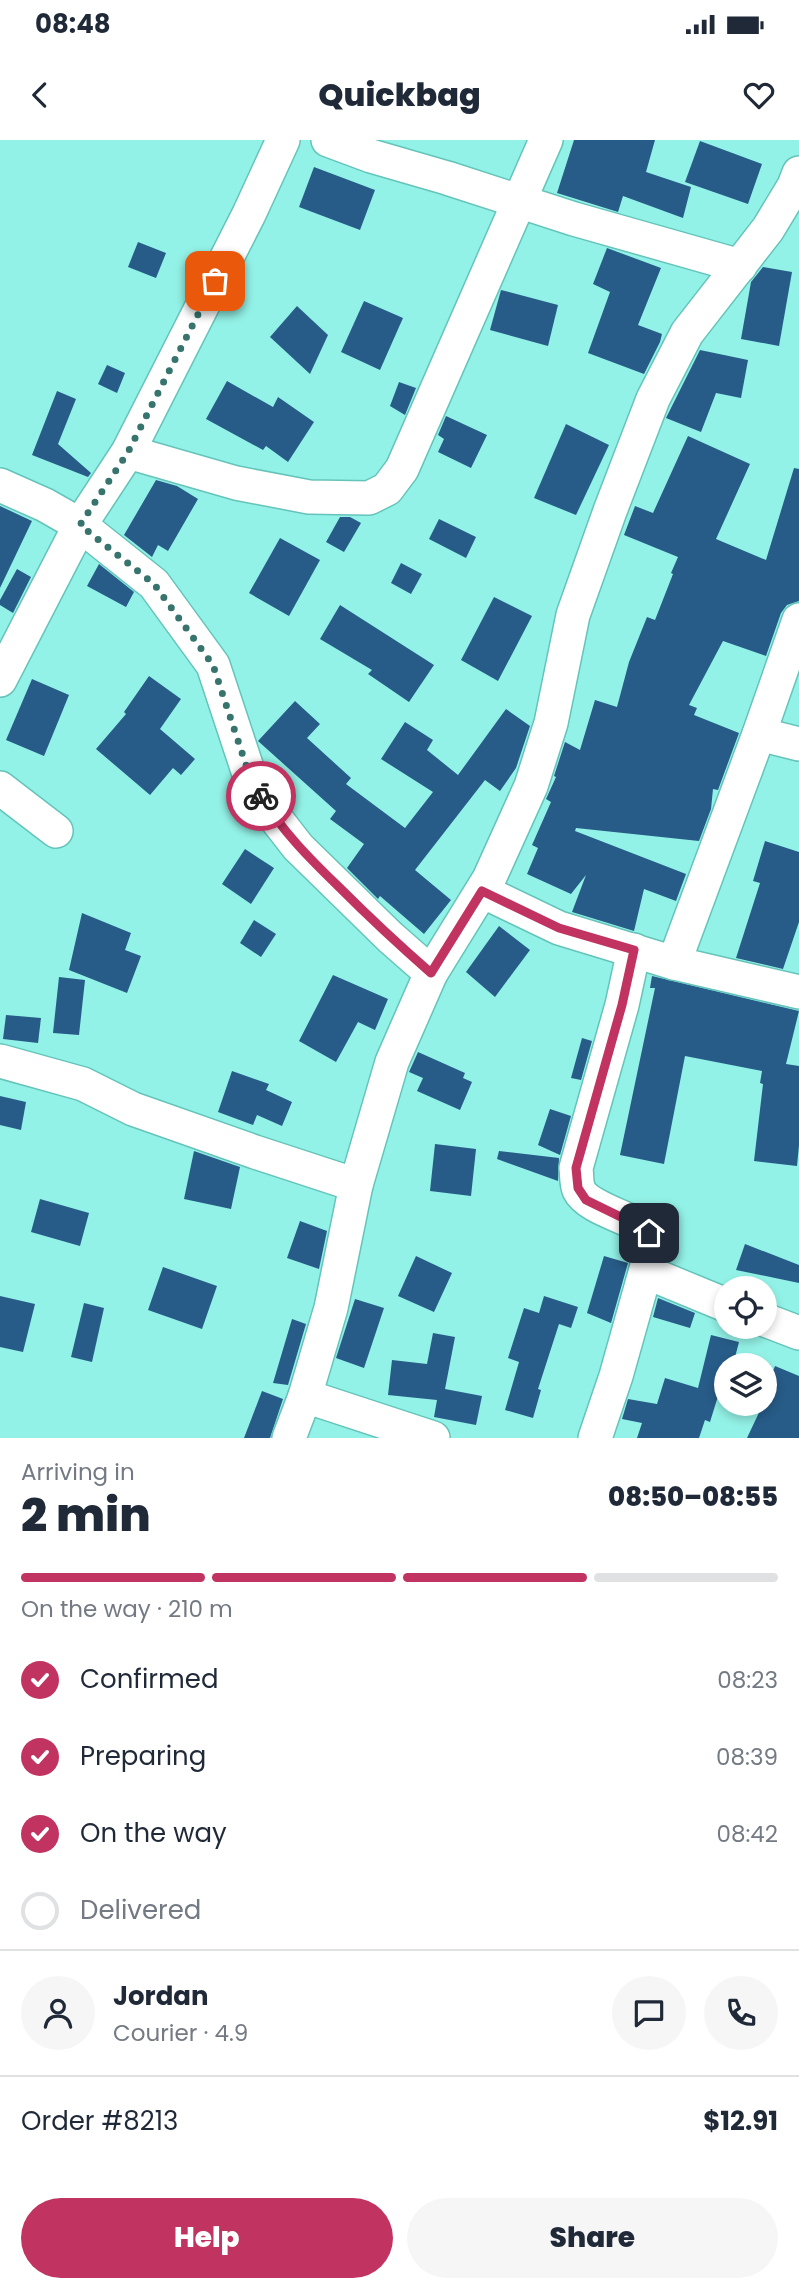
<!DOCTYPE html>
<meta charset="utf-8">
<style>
body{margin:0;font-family:Poppins,sans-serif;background:#f6f6f7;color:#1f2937;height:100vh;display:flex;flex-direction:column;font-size:26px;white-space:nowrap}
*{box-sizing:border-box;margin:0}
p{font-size:23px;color:#747a83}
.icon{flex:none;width:38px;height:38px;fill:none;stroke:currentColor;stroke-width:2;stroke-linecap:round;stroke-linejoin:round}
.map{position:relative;height:1298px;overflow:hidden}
.panel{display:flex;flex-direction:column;background:#fff;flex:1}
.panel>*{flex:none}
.fabs{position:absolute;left:714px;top:1136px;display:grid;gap:14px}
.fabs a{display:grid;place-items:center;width:63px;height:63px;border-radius:50%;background:#fff;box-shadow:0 4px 10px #0003;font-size:35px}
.pin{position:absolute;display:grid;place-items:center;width:60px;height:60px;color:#fff;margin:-30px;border-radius:14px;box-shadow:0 4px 10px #0006}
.courier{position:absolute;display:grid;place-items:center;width:70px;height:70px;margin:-35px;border:5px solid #c13361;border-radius:50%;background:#fff;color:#222;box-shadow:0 2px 9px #0007}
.overview em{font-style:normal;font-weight:800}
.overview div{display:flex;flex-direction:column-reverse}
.overview{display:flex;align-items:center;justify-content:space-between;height:119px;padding:0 21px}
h1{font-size:46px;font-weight:800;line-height:52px}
.bar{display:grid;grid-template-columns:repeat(4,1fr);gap:10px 7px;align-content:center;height:84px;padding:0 21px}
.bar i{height:9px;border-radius:5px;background:#e0e1e3}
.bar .active{background:#c13361}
.bar p{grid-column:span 4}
.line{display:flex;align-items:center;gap:18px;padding:0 21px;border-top:2px solid #e0e1e3}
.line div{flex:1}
.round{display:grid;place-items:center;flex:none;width:74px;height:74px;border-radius:37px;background:#f6f6f7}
ol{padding:0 21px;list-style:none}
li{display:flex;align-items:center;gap:21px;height:77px}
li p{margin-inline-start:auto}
li .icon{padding:7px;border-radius:50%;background:#c13361;color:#fff;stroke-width:4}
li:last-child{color:#747a83}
li i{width:38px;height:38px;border:4px solid #e0e1e3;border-radius:50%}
.button{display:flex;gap:14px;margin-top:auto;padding:14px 21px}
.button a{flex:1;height:80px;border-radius:42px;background:#c13361;color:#fff;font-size:28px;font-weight:800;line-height:80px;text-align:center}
.button a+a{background:#f6f6f7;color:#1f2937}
.status{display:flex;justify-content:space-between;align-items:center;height:49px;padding:0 35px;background:#fff;direction:ltr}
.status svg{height:19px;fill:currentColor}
header{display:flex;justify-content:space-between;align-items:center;height:91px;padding:0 21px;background:#fff;font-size:32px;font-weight:800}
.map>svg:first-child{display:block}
.building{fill:#275c88}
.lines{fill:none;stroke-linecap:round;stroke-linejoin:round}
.minor-casing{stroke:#65c4ba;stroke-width:36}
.minor{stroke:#fff;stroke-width:33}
.done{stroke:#37746d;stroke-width:7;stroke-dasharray:0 12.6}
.route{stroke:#c13361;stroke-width:9}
</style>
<div class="status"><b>08:48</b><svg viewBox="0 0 49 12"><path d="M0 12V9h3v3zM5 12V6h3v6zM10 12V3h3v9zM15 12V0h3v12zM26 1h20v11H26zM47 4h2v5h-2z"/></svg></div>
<header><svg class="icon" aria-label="back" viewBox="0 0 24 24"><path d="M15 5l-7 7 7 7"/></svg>Quickbag<svg class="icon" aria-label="heart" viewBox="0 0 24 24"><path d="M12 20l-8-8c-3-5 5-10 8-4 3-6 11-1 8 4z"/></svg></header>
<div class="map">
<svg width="799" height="1298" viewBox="0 0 799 1298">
<rect width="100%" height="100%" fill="#93f2e7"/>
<g class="building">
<path d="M574,0H655L646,32L691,47L683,78L623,56L618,72L557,53Z"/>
<path d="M700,1L762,24L748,64L685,42Z"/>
<path d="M314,27L375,50L360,90L299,67Z"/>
<path d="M138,102L166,113L156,138L128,127Z"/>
<path d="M607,108L661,128L638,185L662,194L660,202L644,234L588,213L610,152L593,144Z"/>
<path d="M763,127L792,132L779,206L741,199L751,142Z"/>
<path d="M501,150L558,165L548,206L490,190Z"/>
<path d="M364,161L403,178L380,230L341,212Z"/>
<path d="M297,166L328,195L310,234L270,197Z"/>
<path d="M700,210L748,220L741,258L716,253L701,292L666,278Z"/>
<path d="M107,225L125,233L117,253L98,244Z"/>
<path d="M227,241L273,267L278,257L314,282L288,322L266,306L263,310L206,279Z"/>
<path d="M399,242L416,248L405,275L390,266Z"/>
<path d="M57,251L76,259L58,304L91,333L88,337L32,315Z"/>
<path d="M446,276L487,295L471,328L438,312L444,299L438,295Z"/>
<path d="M566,284L609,305L576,375L534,358Z"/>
<path d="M688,296L750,324L716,399L766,420L794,328L799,329V461L787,465L781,473L766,516L723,501L689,565L697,568L694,575L739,593L718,650L713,649L711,669L699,701L576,688L575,691L686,734L676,761L644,749L634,791L572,772L586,735L571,754L527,734L538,708L532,705L551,662L546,659L556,637L554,636L565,602L580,610L595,560L617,567L629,522L647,477L655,480L673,434L671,433L678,417L624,395L635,366L653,373Z"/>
<path d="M156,340L177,346L198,359L168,411L158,405L152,417L124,395Z"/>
<path d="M0,366L32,381L0,448Z"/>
<path d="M340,377H350L361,383L344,412L326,402Z"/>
<path d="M439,379L476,397L466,418L429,399Z"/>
<path d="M280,398L320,420L289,476L249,453Z"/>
<path d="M401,423L422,434L411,454L391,443Z"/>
<path d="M99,424L134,452L126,467L87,446Z"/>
<path d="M17,429L31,437L13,473L0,465V460Z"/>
<path d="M494,457L532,476L498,541L461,520Z"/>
<path d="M340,465L434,525L409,562L368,534L372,530L320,499Z"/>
<path d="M149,536L181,559L160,589L195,619L181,635L173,628L150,655L96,609L126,574L124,572Z"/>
<path d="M32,539L69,555L44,616L6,600Z"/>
<path d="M295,561L320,584L307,598L351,638L346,644L405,688L433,652L381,619L405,582L433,600L427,610L458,635L506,569L530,586L516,628L500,651L485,640L415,730L451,760L424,794L380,756L378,759L347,728L364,704L330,679L336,671L258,601Z"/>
<path d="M765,701L799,712V782L783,829L736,818L760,743L753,741Z"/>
<path d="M245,709L274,728L251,764L222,744Z"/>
<path d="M82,773L131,793L125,810L141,816L127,853L69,830Z"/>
<path d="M254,780L276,794L261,817L240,803Z"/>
<path d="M499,786L530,810L495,857L466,832Z"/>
<path d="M333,835L388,859L375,890L358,882L336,922L299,901Z"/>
<path d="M652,836L799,871L786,924L799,926V1005L797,1026L754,1021L763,944L760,943L762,931L685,916L664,1024L620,1015L655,848H650Z"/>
<path d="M59,837L85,840L79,895L53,893Z"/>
<path d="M6,875L41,878L38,903L3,899Z"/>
<path d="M582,898L592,901L581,940L571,938Z"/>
<path d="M418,912L465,933L463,938L472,942L460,970L417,951L423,938L409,932Z"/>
<path d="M232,931L269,944L266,950L292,962L282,986L257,975L253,985L218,972Z"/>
<path d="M0,956L26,962L21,990L0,985Z"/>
<path d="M550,969L571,976L560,1015L538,1005Z"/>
<path d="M435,1004L476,1009L471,1056L430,1051Z"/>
<path d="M194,1011L240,1027L231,1069L184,1059Z"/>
<path d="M499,1011L559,1018L558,1041L497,1019Z"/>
<path d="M40,1059L89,1073L80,1106L31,1092Z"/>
<path d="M300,1081L327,1091L319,1129L287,1118Z"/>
<path d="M745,1104L799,1125V1143L736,1130Z"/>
<path d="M416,1116L452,1133L434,1172L398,1156Z"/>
<path d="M604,1116L628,1123L611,1183L587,1173Z"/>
<path d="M163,1127L217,1146L202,1189L148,1170Z"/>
<path d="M0,1156L35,1164L23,1212L0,1207Z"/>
<path d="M544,1156L578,1167L571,1188L559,1184L538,1249L541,1250L533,1278L505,1270L519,1222L508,1218L524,1168L539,1173Z"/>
<path d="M658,1158L695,1173L690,1188L653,1177Z"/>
<path d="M355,1159L384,1168L364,1228L336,1218Z"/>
<path d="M84,1163L104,1168L92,1222L71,1217Z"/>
<path d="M292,1179L306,1184L288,1245L273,1243Z"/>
<path d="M433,1193L455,1197L445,1249L482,1256L476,1285L434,1277L437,1260L388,1255L392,1220L427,1224Z"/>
<path d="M711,1195L739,1202L733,1225H726V1241L723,1240L710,1282L705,1280L699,1298H637L642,1283L622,1279L628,1259L657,1264L665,1238L698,1248Z"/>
<path d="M775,1226L799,1236V1298H747L763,1264H765L768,1251H765Z"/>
<path d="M262,1251L283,1259L270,1298H244Z"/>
</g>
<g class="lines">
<defs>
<g id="minor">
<path d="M328,0L371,16L447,38L574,79L740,126"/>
<path d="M128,312L236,343L309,357L369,358L387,349L402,329L546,0"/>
<path d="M0,345L45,365L80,385L154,444L213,525L251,640L270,671L298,707L390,797L431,833"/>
<path d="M0,540L80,385L128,312L249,74L283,0"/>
<path d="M759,594L799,604"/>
<path d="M0,648L56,691"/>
<path d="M482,751L559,788L674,823L799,852"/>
<path d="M674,823L759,594L799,480"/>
<path d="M0,921L83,944L133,969L255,1012L356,1045"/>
<path d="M646,1132L726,1165"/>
<path d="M765,1180L799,1193"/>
<path d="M305,1256L433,1298"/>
<path d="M289,1298L305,1256L331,1168L356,1045L392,922L431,833L489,739L531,646L551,583L573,475L610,371L653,259L687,193L768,89L794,46L799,33"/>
<path d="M595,1298L616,1236L652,1108C652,1106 652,1099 652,1097C645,1080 589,1071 579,1050C576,1043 577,1035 576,1028L622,865L634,810"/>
</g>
</defs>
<use href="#minor" class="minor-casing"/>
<use href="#minor" class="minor"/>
</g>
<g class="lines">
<path class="done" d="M215,141L128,312L80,385L154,444L213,525L251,640L261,656"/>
<path class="route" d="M261,656C282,691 310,719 339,747C369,777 399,805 431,833L482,751L559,788L634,810L622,865L576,1028L578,1048L586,1060L627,1080L649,1093"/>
</g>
</svg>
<div class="fabs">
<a><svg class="icon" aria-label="locate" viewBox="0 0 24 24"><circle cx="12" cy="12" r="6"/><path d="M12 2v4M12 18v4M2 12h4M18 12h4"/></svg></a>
<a><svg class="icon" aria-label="layers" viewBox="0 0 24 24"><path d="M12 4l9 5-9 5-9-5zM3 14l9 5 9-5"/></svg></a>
</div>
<div class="pin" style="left:215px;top:141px;background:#ea580c"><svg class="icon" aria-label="bag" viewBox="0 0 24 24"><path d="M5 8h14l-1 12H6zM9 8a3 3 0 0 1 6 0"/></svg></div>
<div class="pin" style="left:649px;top:1093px;background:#1f2937"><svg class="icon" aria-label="home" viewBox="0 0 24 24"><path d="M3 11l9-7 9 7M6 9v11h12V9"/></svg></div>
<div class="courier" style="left:261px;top:656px"><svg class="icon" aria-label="bike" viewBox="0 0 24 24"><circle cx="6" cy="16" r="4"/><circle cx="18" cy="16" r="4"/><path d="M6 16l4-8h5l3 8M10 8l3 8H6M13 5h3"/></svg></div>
</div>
<section class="panel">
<div class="overview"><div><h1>2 min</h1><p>Arriving in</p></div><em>08:50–08:55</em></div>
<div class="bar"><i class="active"></i><i class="active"></i><i class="active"></i><i></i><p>On the way · 210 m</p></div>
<ol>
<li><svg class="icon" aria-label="check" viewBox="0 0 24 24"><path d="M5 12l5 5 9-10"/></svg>Confirmed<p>08:23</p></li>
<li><svg class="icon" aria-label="check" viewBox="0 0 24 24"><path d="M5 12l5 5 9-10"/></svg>Preparing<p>08:39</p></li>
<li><svg class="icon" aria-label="check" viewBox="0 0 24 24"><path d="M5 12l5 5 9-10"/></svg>On the way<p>08:42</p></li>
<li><i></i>Delivered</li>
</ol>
<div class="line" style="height:126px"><a class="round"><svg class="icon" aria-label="person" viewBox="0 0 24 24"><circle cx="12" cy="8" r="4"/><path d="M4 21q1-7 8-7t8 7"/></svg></a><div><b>Jordan</b><p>Courier · 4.9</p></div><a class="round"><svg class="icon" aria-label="chat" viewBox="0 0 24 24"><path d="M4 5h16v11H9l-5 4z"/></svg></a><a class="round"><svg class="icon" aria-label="phone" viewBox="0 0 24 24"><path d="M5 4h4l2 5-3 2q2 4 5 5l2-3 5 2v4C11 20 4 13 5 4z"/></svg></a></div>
<div class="line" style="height:91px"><div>Order #8213</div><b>$12.91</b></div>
<div class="button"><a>Help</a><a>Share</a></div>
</section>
